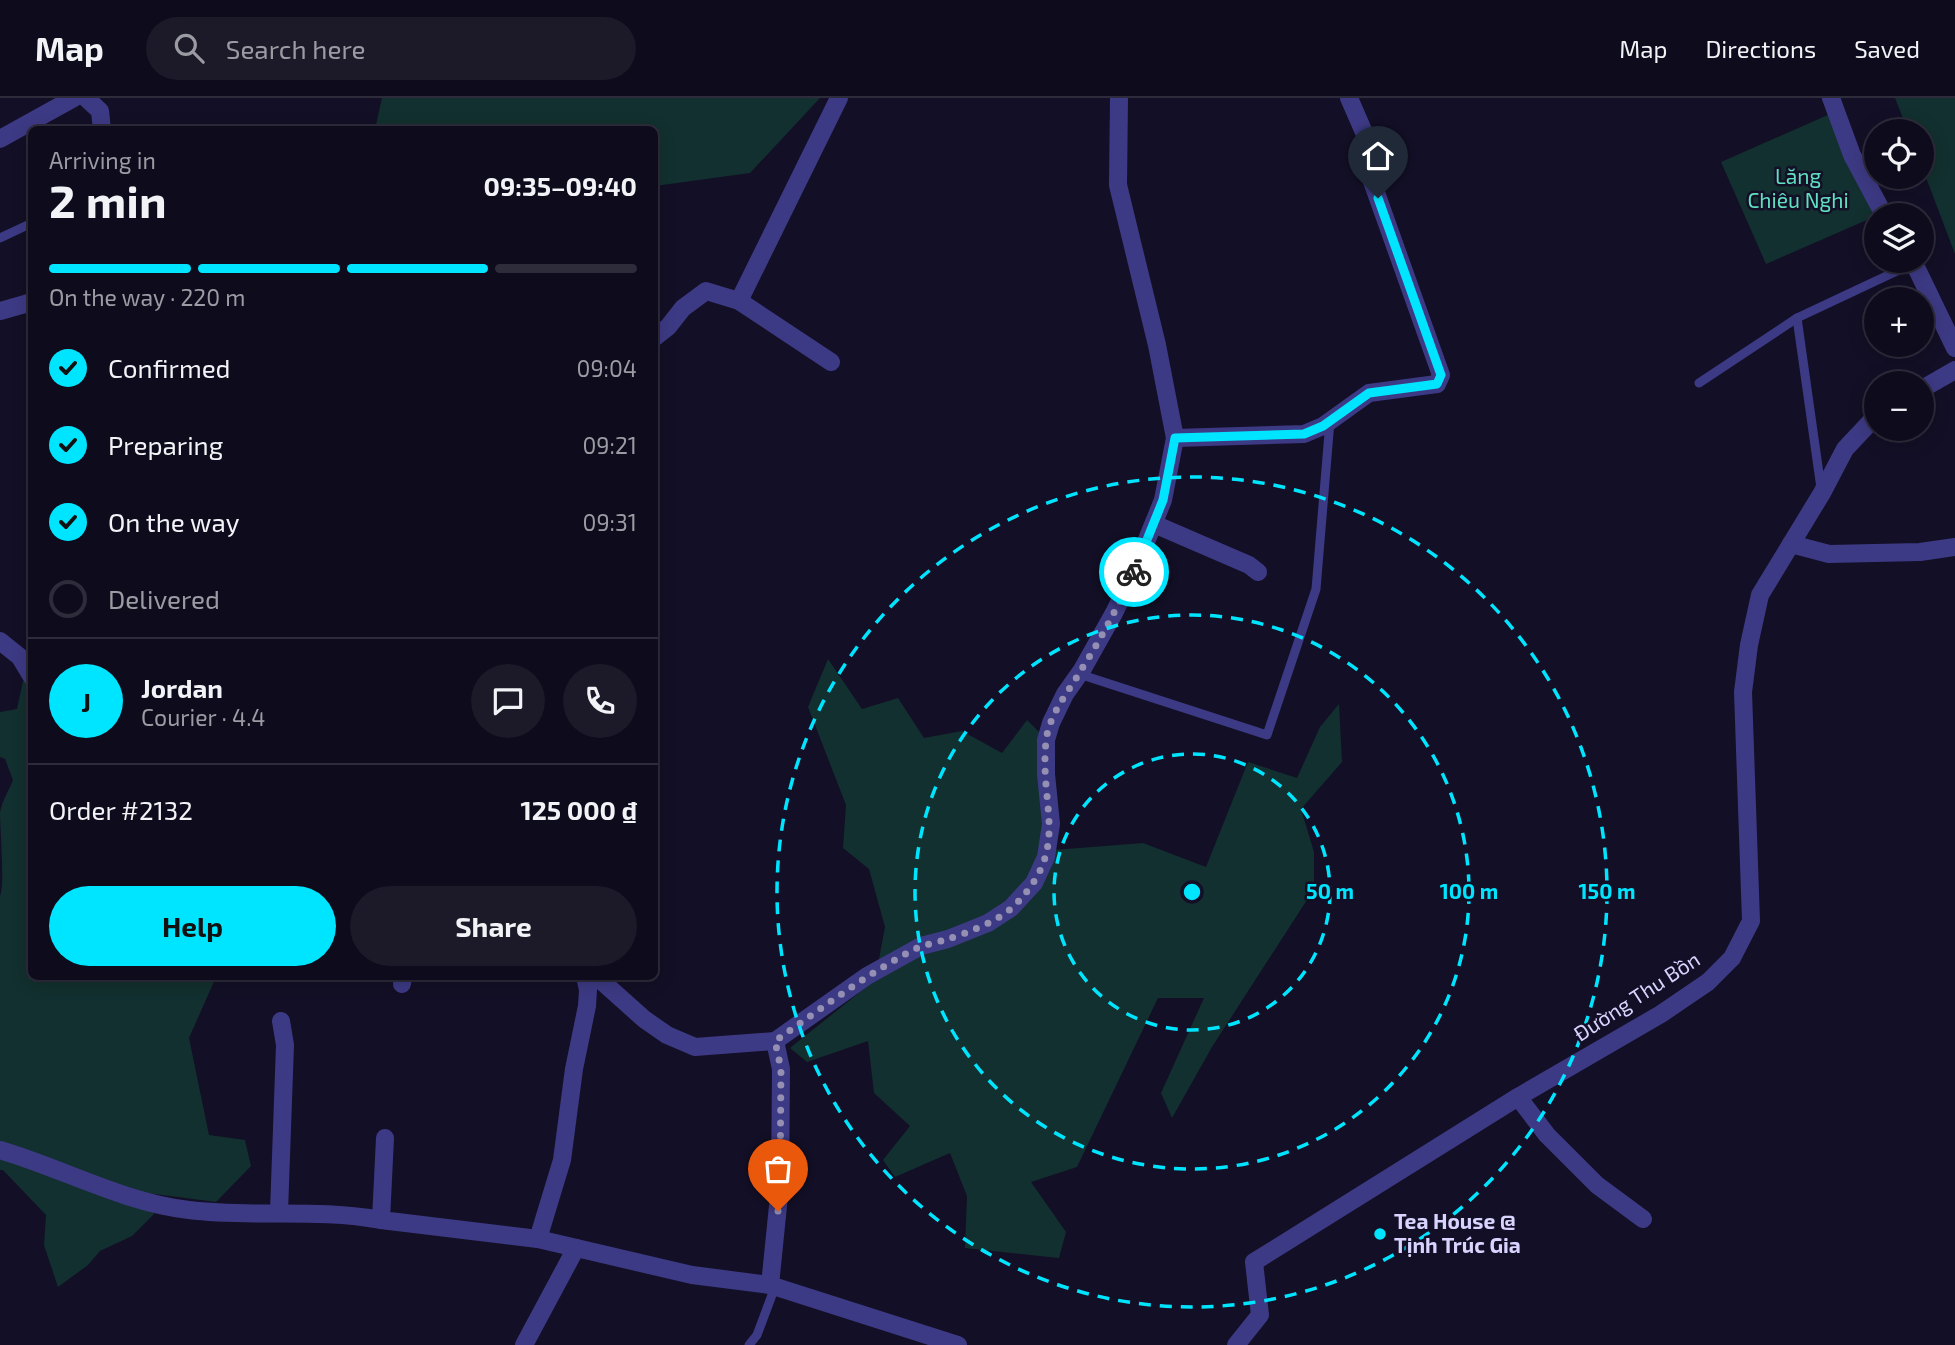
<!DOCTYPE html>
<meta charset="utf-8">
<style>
body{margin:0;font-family:"Exo 2",sans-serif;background:#1c1929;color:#f1f3f6;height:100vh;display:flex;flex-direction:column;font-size:26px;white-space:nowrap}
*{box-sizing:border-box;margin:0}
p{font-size:23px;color:#9b9ba3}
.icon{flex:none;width:38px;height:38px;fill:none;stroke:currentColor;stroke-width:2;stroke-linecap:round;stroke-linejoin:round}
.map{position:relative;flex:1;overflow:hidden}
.details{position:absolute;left:28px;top:28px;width:630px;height:854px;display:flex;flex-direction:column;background:#0e0b1c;border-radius:10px;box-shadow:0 4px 18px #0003,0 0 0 2px #2e2b3b}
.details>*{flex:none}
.fabs{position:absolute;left:1864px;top:21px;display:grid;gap:14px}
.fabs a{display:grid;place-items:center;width:70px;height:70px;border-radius:50%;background:#0e0b1c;box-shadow:0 4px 18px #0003,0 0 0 2px #2e2b3b;font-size:35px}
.pin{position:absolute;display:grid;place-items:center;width:60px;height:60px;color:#fff;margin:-72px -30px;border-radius:50% 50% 50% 0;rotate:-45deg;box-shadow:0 0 7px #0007}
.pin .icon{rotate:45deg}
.courier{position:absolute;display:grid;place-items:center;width:70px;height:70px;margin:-35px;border:5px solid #00e5ff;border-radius:50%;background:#fff;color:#222;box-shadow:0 2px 9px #0007}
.headline em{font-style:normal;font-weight:700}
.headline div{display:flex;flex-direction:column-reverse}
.headline{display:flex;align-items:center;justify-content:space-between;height:119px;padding:0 21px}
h1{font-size:46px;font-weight:700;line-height:52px}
.bar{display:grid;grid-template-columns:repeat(4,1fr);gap:10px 7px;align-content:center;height:84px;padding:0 21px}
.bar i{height:9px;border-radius:5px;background:#2e2b3b}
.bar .selected{background:#00e5ff}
.bar p{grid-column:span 4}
.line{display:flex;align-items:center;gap:18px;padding:0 21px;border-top:2px solid #2e2b3b}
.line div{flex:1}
.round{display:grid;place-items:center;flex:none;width:74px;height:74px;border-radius:37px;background:#1c1929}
ol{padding:0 21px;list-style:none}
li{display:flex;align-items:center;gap:21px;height:77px}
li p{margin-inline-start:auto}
li .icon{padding:7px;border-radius:50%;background:#00e5ff;color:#111;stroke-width:4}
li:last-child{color:#9b9ba3}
li i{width:38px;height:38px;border:4px solid #2e2b3b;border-radius:50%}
.cta{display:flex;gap:14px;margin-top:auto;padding:14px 21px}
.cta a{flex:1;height:80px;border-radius:42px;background:#00e5ff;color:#111;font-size:28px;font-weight:700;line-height:80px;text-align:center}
.cta a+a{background:#1c1929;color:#f1f3f6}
header{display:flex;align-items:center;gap:42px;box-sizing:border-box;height:98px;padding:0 35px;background:#0e0b1c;border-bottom:2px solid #2e2b3b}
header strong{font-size:33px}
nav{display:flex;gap:38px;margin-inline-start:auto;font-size:24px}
.search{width:490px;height:63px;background:#1c1929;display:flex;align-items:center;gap:18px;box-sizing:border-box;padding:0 24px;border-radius:38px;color:#9b9ba3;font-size:26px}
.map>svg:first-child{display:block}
.green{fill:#12302f}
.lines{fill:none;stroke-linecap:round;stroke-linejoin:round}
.service{stroke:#3d3a85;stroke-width:9}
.minor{stroke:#3d3a85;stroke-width:18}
.done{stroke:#948fb3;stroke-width:7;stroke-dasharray:0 12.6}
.route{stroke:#00e5ff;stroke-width:9}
.ring{fill:none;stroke:#00e5ff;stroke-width:3.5;stroke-dasharray:12 9}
.poi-dot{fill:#00e5ff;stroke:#130f26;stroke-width:2.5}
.labels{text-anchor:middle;stroke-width:5;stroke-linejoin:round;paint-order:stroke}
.park-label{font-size:21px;fill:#5fe0c0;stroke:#130f26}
.street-label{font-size:21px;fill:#d9d4ff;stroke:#130f26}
.poi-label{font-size:21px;font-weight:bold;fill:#d9d4ff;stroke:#130f26;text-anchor:start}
.centre{fill:#00e5ff;stroke:#130f26;stroke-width:3.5}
.ring-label{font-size:21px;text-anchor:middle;font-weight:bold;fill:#00e5ff;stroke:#130f26;stroke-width:5;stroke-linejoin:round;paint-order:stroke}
</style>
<header>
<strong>Map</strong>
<div class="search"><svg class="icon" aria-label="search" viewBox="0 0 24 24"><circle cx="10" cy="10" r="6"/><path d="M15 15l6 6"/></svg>Search here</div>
<nav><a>Map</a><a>Directions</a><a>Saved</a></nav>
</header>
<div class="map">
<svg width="1955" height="1247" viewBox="0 0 1955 1247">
<rect width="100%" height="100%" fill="#130f26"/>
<g class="green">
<path d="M382,0H820L750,75L655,88L654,32L375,31Z"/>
<path d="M1895,0H1955V156L1922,69V33H1908Z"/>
<path d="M1830,16L1876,118L1766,166L1721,64Z"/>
<path d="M828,561L862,611L898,600L924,640L962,633L1002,655L1027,622L1050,645L1053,752L1143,745L1206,769L1248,664L1297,680L1320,629L1339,606L1342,664L1301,711L1314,754V791L1212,949L1172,1020L1161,995L1204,900H1158L1077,1069L1031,1084L1066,1134L1059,1160L965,1150L967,1098L950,1055L895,1079L883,1062L910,1028L874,995L868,943L807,964L790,950L875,882L885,829L869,771L843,750L846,707L808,609Z"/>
<path d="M31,582L32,878L216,879L189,940L209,1037L245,1042L251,1068L216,1104L147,1095L154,1116L132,1138L100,1153L88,1167L58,1189L44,1147L46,1117L3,1072H0V798C5,788 0,731 0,714C2,703 9,692 13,682L5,661L0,659V614L17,611L23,583Z"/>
</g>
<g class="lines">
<g class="service">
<path d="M0,140L32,125"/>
<path d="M1797,220L1821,390"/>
<path d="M1699,285L1797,220L1914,165"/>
<path d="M1079,576L1267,637L1316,491L1330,323"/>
<path d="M749,1247L757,1237L775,1189"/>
</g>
<g class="minor">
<path d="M86,0L100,13L102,32"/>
<path d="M1831,0L1852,57L1884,117"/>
<path d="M0,41L74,0"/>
<path d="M1913,163L1955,250"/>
<path d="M739,203L839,0"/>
<path d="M0,213L32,204"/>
<path d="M654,240L668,229L683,210L706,193L739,203L831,264"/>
<path d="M1922,291L1955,272"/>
<path d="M1175,340L1304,336L1323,328L1369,295L1437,286L1441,277L1369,75L1366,39L1349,0"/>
<path d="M1154,426L1249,467L1258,474"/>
<path d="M1791,446L1829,456L1920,454L1955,449"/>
<path d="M0,543L20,559L32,579"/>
<path d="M596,878L644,921L667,937L695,949L775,943L867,878L921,848L948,841L988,825L1011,810L1034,785L1046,759L1051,726L1046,676V642L1051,625L1065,596L1082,572L1114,515L1133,476L1163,402L1175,340L1157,247L1118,87L1119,0"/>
<path d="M402,886L403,878"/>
<path d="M1518,999L1547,1037L1597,1087L1643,1121"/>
<path d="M385,1040L381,1122L538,1141L692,1177L770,1187L958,1247"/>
<path d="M0,1052C64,1071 122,1104 189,1112C253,1120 317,1110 381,1122"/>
<path d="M279,1114L285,947L281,923"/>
<path d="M538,1141L562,1062L574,971L587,908L588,892L585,878"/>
<path d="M770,1187L780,1088L781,971L775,943"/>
<path d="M524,1247L576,1150"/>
<path d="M1236,1247L1260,1217L1254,1164L1518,999L1661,916L1708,884L1732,860L1751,823L1743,594L1749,547L1760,497L1822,395L1845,351L1876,318"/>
</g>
</g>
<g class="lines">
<path class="done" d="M778,1113L780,1088L781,971L775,943C821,911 866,876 917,850C927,846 938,844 948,841C969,834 997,824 1014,808C1072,749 1039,711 1046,643C1049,616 1068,595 1081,572C1101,541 1118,508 1134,474"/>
<path class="route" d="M1134,474L1163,402L1175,340L1304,336L1323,328L1369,295L1437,286L1441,277L1378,100"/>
</g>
<g class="ring">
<circle cx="1192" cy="794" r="138"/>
<circle cx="1192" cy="794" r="277"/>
<circle cx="1192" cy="794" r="415"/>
</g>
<circle class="poi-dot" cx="1380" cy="1136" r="7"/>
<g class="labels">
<g class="park-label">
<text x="1798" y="86">Lăng<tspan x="1798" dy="24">Chiêu Nghi</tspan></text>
</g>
<g class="street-label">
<text transform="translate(1637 899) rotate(-33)" y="7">Đường Thu Bồn</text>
</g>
<g class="poi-label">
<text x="1394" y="1131">Tea House @<tspan x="1394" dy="24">Tịnh Trúc Gia</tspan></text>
</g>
</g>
<circle cx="1192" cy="794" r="10" class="centre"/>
<g class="ring-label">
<text x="1330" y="801">50 m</text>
<text x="1469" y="801">100 m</text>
<text x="1607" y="801">150 m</text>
</g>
</svg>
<div class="fabs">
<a><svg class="icon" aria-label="locate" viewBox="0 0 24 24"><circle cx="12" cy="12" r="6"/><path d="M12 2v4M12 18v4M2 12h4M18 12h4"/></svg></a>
<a><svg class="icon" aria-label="layers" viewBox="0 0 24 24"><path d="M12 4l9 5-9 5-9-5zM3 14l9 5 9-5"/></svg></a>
<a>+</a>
<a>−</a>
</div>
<div class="pin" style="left:778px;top:1113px;background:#ea580c"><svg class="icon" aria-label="bag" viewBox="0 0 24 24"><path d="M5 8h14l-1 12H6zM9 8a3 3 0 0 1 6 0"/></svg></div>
<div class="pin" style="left:1378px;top:100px;background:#1f2937"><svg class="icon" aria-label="home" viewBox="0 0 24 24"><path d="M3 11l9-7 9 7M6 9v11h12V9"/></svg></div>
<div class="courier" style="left:1134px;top:474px"><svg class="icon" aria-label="bike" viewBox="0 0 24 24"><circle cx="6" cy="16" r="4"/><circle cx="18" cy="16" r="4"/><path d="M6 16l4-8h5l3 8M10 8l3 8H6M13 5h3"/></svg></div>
<section class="details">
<div class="headline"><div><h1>2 min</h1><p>Arriving in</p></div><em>09:35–09:40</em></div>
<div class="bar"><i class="selected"></i><i class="selected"></i><i class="selected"></i><i></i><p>On the way · 220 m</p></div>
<ol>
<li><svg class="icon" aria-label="check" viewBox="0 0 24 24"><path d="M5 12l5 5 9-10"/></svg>Confirmed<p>09:04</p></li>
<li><svg class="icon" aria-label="check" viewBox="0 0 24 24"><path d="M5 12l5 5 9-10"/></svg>Preparing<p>09:21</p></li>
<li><svg class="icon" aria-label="check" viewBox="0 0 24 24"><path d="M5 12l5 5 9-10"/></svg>On the way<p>09:31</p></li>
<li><i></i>Delivered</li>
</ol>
<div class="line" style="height:126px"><b class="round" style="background:#00e5ff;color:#111">J</b><div><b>Jordan</b><p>Courier · 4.4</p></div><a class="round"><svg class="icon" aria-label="chat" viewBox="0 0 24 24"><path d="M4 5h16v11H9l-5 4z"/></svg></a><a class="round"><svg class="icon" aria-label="phone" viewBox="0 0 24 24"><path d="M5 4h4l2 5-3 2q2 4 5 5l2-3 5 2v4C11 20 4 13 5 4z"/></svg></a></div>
<div class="line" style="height:91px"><div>Order #2132</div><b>125 000 ₫</b></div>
<div class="cta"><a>Help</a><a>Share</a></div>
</section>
</div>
